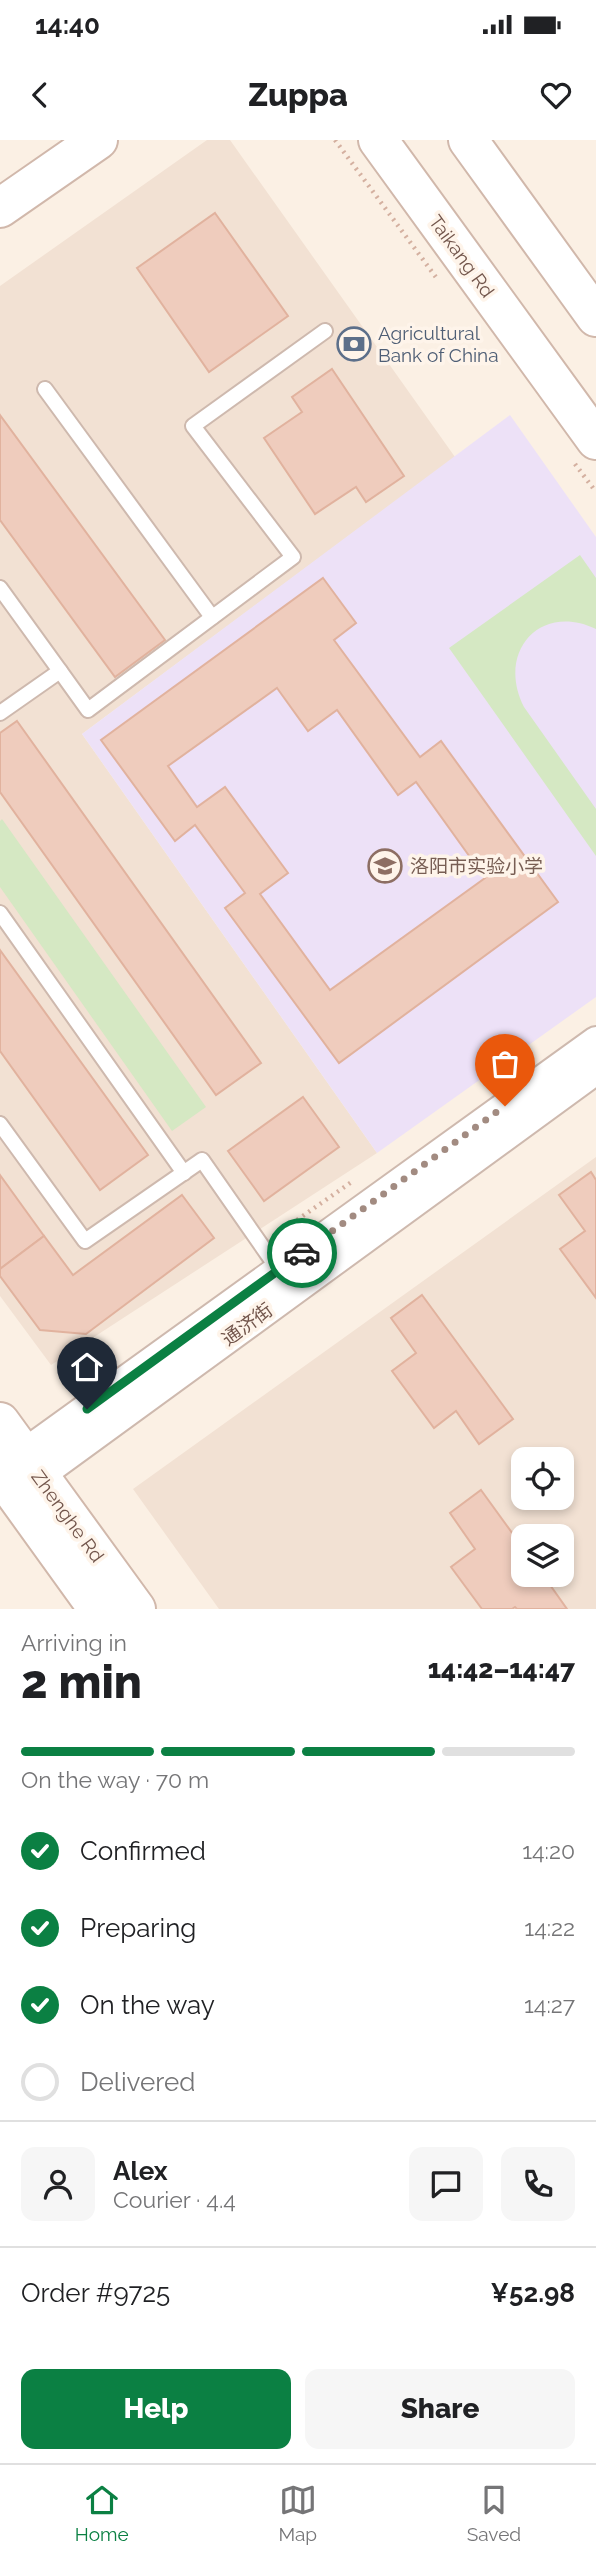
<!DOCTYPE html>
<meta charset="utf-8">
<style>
body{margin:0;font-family:Raleway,"Noto Sans SC",sans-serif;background:#f6f6f6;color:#202124;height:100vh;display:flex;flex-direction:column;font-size:26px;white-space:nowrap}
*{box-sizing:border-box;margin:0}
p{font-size:23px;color:#757577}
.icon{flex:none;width:38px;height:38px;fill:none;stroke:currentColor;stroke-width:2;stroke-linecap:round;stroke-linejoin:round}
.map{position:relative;height:1469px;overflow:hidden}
.details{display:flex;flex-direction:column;background:#fff;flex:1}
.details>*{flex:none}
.buttons{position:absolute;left:511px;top:1307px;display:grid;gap:14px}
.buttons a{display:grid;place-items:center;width:63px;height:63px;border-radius:14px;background:#fff;box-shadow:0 4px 10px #0003;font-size:35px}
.pin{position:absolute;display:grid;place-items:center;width:60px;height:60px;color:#fff;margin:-72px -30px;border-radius:50% 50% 50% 0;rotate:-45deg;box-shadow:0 0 7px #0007}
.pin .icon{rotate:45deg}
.courier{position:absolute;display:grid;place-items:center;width:70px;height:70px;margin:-35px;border:5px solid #0b8043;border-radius:50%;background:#fff;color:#222;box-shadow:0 2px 9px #0007}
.headline em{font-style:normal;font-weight:800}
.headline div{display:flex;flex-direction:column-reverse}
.headline{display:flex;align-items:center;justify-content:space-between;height:119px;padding:0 21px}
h1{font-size:46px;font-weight:800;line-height:52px}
.bar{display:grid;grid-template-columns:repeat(4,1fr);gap:10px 7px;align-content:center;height:84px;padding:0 21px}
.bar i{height:9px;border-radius:5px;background:#e0e0e0}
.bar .on{background:#0b8043}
.bar p{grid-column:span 4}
.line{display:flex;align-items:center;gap:18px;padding:0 21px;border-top:2px solid #e0e0e0}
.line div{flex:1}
.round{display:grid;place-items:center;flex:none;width:74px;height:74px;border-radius:14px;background:#f6f6f6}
ol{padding:0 21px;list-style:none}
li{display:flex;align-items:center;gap:21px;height:77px}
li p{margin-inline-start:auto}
li .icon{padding:7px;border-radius:50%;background:#0b8043;color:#fff;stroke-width:4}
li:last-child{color:#757577}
li i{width:38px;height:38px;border:4px solid #e0e0e0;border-radius:50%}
.primary-button{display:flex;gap:14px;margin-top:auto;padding:14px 21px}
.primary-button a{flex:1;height:80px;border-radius:14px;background:#0b8043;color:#fff;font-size:28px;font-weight:800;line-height:80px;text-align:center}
.primary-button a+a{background:#f6f6f6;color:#202124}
.status{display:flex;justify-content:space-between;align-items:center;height:49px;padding:0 35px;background:#fff;direction:ltr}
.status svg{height:19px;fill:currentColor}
header{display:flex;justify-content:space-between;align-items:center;height:91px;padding:0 21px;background:#fff;font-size:32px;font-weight:800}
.menu{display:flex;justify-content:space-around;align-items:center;height:98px;border-top:2px solid #e0e0e0;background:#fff;font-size:19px;color:#757577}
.menu a{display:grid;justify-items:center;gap:4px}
.menu .on{color:#0b8043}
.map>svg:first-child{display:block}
.residential{fill:#f2e1d3;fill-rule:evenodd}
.education{fill:#ede1f7}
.green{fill:#d5e8c3}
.building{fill:#efccbd;stroke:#e1b29e;stroke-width:2;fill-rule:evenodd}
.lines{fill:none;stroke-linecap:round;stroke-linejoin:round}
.lane-casing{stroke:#ceb9ae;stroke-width:18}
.street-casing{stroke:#ceb9ae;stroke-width:32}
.secondary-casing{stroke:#d1b8ab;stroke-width:42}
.path{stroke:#d4b0a0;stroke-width:4.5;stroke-dasharray:2 5;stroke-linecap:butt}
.lane{stroke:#fff;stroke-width:14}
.street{stroke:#fff;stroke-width:28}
.secondary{stroke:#fff;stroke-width:38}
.done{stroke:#a28b81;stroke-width:7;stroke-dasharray:0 12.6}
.route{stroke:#0b8043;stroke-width:9}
.labels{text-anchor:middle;stroke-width:7;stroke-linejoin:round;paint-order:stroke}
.street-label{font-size:19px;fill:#72554b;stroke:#fef4ea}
.service-label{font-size:19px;fill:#4e5e75;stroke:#fef4ea;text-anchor:start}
.education-label{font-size:19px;fill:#785e54;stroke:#fef4ea;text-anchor:start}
</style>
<div class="status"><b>14:40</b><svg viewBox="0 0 49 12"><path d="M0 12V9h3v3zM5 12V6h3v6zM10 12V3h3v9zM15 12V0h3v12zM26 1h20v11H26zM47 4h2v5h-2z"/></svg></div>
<header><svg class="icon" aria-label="back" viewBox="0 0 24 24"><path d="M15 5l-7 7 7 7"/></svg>Zuppa<svg class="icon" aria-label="heart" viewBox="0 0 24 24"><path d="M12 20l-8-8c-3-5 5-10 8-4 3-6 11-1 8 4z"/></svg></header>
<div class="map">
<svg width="596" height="1469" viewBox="0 0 596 1469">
<rect width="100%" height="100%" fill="#fbf0e4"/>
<g class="residential">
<path d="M207,0H230L455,317L82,594L377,1013L51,1225L0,1156V146Z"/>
<path d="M596,1017V1469H219L133,1349ZM523,1320H562V1358H523ZM523,1396H562V1435H523Z"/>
</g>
<path class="education" d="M510,275L596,397V857L377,1013L82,594Z"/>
<g class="green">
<path d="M580,415L596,438V489C540,462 496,512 524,567L596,669V716L449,508Z"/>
<path d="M2,679L206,967L172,991L0,747V681Z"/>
</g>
<g class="building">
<path d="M215,73L288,176L209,232L137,128Z"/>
<path d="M332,229L404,336L366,362L356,347L315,374L264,298L302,272L292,257Z"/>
<path d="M0,275L165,500L115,537L0,380Z"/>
<path d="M323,438L356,483L334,500L420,617L441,601L558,762L339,923L225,768L245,753L195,685L175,701L101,600ZM277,548L308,591L337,570L398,655L416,642L485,738L330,850L260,754L288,733L225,647L197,667L168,626Z"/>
<path d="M17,581L261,923L216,955L0,652V593Z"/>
<path d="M0,810L148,1015L100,1050L0,911Z"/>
<path d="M303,957L339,1007L264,1061L228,1011Z"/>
<path d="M591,1032L596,1040V1158L560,1109L585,1091L559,1055Z"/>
<path d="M0,1035L44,1096L0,1129Z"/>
<path d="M182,1055L214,1098L86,1194L40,1190L0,1136V1129L44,1096L73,1135Z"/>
<path d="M422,1155L513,1279L479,1304L456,1271L434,1288L392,1231L416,1213L391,1178Z"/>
<path d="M481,1350L523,1408V1435H543L567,1469H517L515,1467L512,1469H482L451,1427L475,1409L450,1373Z"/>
</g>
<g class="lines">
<defs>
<g id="lane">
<path d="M45,249L212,477"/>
<path d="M0,448L60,531L0,573"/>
<path d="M60,531L88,570L293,417L193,286L325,191"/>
<path d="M0,773L184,1033"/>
<path d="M0,984L85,1101L202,1020L280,1132"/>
</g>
<g id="street">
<path d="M8,1325L596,901"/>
<path d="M24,1347L596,930"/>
</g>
<g id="secondary">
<path d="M378,0L596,300"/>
<path d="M468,0L596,177"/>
<path d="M0,68L98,0"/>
<path d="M0,1282L136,1469"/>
<path d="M0,1333L98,1469"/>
</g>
</defs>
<use href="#lane" class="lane-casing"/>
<use href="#street" class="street-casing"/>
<use href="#secondary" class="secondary-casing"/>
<g class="path">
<path d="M335,0L438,140"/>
<path d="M575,324L596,352"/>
<path d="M274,1096L353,1041"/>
</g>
<use href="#lane" class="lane"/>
<use href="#street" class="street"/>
<use href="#secondary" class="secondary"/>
</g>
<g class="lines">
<path class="done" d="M302,1113L505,966"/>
<path class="route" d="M87,1269L302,1113"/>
</g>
<defs>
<symbol id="bank-ring" viewBox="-11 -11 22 22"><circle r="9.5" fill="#fef4ea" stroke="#5c6f8a" stroke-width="1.5"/><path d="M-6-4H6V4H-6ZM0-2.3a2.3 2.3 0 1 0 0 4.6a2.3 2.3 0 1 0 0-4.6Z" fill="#5c6f8a"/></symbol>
<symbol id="school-ring" viewBox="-11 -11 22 22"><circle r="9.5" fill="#fef4ea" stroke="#8d6e63" stroke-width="1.5"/><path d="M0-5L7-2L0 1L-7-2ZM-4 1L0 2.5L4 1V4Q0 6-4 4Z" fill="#8d6e63"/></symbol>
</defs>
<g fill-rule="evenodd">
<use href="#bank-ring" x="335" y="185" width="38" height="38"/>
<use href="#school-ring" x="366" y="707" width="38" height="38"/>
</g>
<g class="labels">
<g class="street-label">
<text transform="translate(462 116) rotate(54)" y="7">Taikang Rd</text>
<text transform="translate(247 1184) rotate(-36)" y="7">通济街</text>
<text transform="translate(68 1376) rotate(54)" y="7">Zhenghe Rd</text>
</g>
<g class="service-label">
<text x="378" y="200">Agricultural<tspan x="378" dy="22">Bank of China</tspan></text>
</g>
<g class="education-label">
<text x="410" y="733">洛阳市实验小学</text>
</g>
</g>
</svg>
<div class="buttons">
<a><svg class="icon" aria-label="locate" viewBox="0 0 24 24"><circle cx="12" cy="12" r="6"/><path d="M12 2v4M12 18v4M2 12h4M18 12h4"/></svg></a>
<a><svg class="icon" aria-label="layers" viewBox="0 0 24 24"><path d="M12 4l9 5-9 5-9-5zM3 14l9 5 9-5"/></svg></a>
</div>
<div class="pin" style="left:505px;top:966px;background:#ea580c"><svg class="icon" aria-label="bag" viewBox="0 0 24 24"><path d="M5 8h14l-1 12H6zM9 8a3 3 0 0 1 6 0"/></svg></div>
<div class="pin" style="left:87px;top:1269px;background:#1f2937"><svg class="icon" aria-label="home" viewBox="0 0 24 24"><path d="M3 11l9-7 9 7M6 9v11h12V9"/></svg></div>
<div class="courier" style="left:302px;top:1113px"><svg class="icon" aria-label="car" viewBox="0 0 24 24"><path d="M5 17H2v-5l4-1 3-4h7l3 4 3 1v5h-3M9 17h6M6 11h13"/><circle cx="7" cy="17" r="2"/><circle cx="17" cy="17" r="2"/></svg></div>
</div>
<section class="details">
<div class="headline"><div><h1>2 min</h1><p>Arriving in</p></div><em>14:42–14:47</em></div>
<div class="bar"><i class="on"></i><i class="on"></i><i class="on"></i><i></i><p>On the way · 70 m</p></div>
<ol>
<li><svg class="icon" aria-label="check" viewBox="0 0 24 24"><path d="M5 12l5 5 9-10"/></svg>Confirmed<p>14:20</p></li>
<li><svg class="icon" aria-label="check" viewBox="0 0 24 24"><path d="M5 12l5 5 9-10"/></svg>Preparing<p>14:22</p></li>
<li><svg class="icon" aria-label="check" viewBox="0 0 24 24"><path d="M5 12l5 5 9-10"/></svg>On the way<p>14:27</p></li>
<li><i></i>Delivered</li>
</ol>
<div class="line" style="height:126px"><a class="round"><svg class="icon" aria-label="person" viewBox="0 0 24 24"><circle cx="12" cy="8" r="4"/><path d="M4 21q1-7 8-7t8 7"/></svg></a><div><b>Alex</b><p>Courier · 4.4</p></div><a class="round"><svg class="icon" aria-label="chat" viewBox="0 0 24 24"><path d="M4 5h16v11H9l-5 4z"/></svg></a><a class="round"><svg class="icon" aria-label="phone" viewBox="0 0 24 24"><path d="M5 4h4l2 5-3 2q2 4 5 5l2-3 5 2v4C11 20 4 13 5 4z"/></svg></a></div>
<div class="line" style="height:91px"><div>Order #9725</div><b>¥52.98</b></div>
<div class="primary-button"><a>Help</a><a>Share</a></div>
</section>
<nav class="menu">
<a class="on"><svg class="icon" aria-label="home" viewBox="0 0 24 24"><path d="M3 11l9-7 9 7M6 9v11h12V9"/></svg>Home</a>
<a><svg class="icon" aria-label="map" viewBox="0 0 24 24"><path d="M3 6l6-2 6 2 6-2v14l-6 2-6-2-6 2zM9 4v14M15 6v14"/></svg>Map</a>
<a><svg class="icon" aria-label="saved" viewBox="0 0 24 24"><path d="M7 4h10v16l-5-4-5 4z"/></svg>Saved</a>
</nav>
